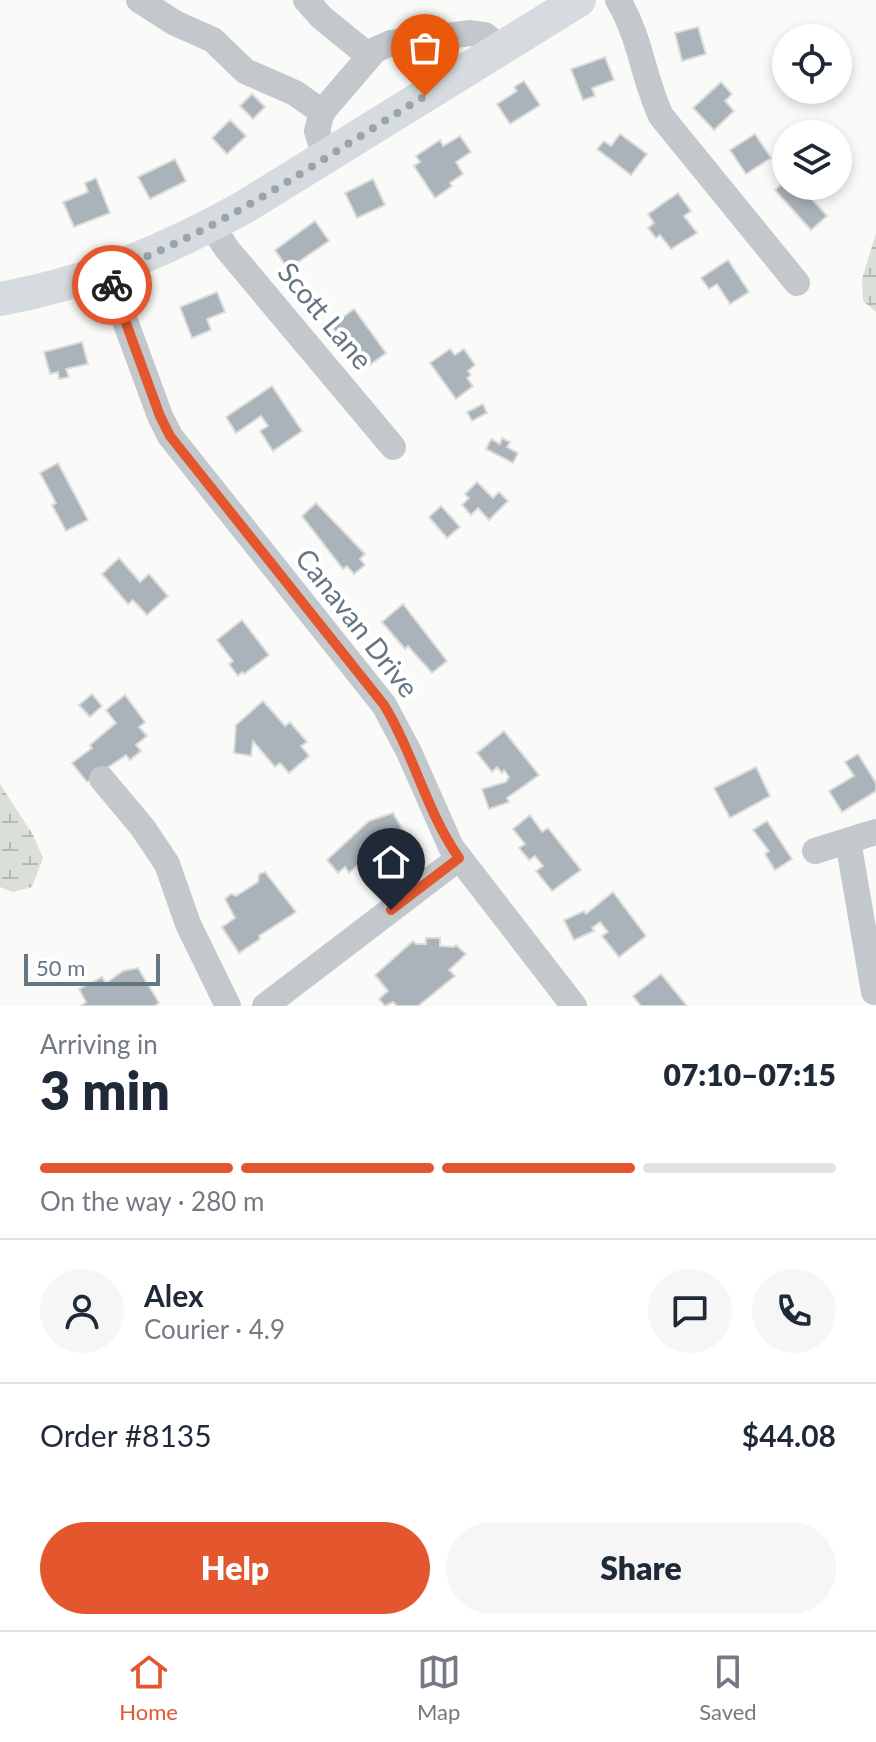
<!DOCTYPE html>
<meta charset="utf-8">
<style>
body{margin:0;font-family:Lato,sans-serif;background:#f6f6f7;color:#1f2937;height:100vh;display:flex;flex-direction:column;font-size:30px;white-space:nowrap}
*{box-sizing:border-box;margin:0}
p{font-size:26px;color:#747a83}
.icon{flex:none;width:44px;height:44px;fill:none;stroke:currentColor;stroke-width:2;stroke-linecap:round;stroke-linejoin:round}
.map{position:relative;height:1006px;overflow:hidden}
.sheet{display:flex;flex-direction:column;background:#fff;flex:1}
.sheet>*{flex:none}
.tools{position:absolute;left:772px;top:24px;display:grid;gap:16px}
.tools a{display:grid;place-items:center;width:80px;height:80px;border-radius:50%;background:#fff;box-shadow:0 4px 12px #0003;font-size:40px}
.scale{position:absolute;left:24px;bottom:20px;width:136px;box-sizing:border-box;padding-left:8px;border:4px solid #657683;border-top:0;font-size:22px;line-height:28px;white-space:nowrap;color:#657683;-webkit-text-stroke:6px #fff;paint-order:stroke}
.pin{position:absolute;display:grid;place-items:center;width:68px;height:68px;color:#fff;margin:-82px -34px;border-radius:50% 50% 50% 0;rotate:-45deg;box-shadow:0 0 8px #0007}
.pin .icon{rotate:45deg}
.courier{position:absolute;display:grid;place-items:center;width:80px;height:80px;margin:-40px;border:6px solid #e4572e;border-radius:50%;background:#fff;color:#222;box-shadow:0 2px 10px #0007}
.overview em{font-style:normal;font-weight:800}
.overview div{display:flex;flex-direction:column-reverse}
.overview{display:flex;align-items:center;justify-content:space-between;height:136px;padding:0 40px}
h1{font-size:52px;font-weight:800;line-height:60px}
.bar{display:grid;grid-template-columns:repeat(4,1fr);gap:12px 8px;align-content:center;height:96px;padding:0 40px}
.bar i{height:10px;border-radius:6px;background:#e0e1e3}
.bar .active{background:#e4572e}
.bar p{grid-column:span 4}
.line{display:flex;align-items:center;gap:20px;padding:0 40px;border-top:2px solid #e0e1e3}
.line div{flex:1}
.round{display:grid;place-items:center;flex:none;width:84px;height:84px;border-radius:42px;background:#f6f6f7}
.primary-button{display:flex;gap:16px;margin-top:auto;padding:16px 40px}
.primary-button a{flex:1;height:92px;border-radius:48px;background:#e4572e;color:#fff;font-size:32px;font-weight:800;line-height:92px;text-align:center}
.primary-button a+a{background:#f6f6f7;color:#1f2937}
.tabs{display:flex;justify-content:space-around;align-items:center;height:112px;border-top:2px solid #e0e1e3;background:#fff;font-size:22px;color:#747a83}
.tabs a{display:grid;justify-items:center;gap:4px}
.tabs .active{color:#e4572e}
.map>svg:first-child{display:block}
.wetland{fill:url(#wetland-marsh)}
.building{fill:#aab3b9;stroke:#dcdcda;stroke-width:2}
.lines{fill:none;stroke-linecap:round;stroke-linejoin:round}
.minor{stroke:#c3c8cc;stroke-width:26}
.major{stroke:#d6dbdf;stroke-width:34}
.done{stroke:#99a4ac;stroke-width:8;stroke-dasharray:0 14.4}
.route{stroke:#e4572e;stroke-width:10}
.labels{text-anchor:middle;stroke-width:8;stroke-linejoin:round;paint-order:stroke}
.street-label{font-size:28px;fill:#657683;stroke:#fff}
</style>
<div class="map">
<svg width="876" height="1006" viewBox="0 0 876 1006">
<defs>
<pattern id="wetland-marsh" width="20" height="14" patternUnits="userSpaceOnUse" patternTransform="scale(2)"><rect width="20" height="14" fill="#dadfd7"/><path d="M1 5h8M5 5V1M11 12h8M15 12V8" fill="none" stroke="#b4b9b4"/></pattern>
</defs>
<rect width="100%" height="100%" fill="#fafaf8"/>
<g class="wetland">
<path d="M876,233V312L863,301L862,279Z"/>
<path d="M0,784L33,835L43,858L32,887L13,892L0,887Z"/>
</g>
<g class="building">
<path d="M698,27L706,54L682,61L675,33Z"/>
<path d="M605,57L614,80L592,88L595,96L583,100L571,69Z"/>
<path d="M524,81L540,105L510,124L497,104L517,91L514,87Z"/>
<path d="M721,82L732,94L725,101L734,111L714,130L693,108Z"/>
<path d="M252,94L265,107L253,119L240,106Z"/>
<path d="M230,120L246,136L227,154L212,138Z"/>
<path d="M620,134L647,154L631,175L597,149L604,141L611,146Z"/>
<path d="M755,134L771,158L746,174L730,150Z"/>
<path d="M460,136L471,152L456,162L463,174L450,183L452,186L435,198L414,166L420,162L416,156L440,140L443,146Z"/>
<path d="M175,159L186,181L150,199L138,177Z"/>
<path d="M96,178L110,213L74,227L63,202L88,192L85,183Z"/>
<path d="M373,179L385,205L357,218L345,193Z"/>
<path d="M786,180V186H800L827,216L811,230L775,190Z"/>
<path d="M678,193L691,211L684,216L697,233L671,249L660,235L656,238L648,228L654,223L648,214Z"/>
<path d="M315,221L329,241L288,269L275,250Z"/>
<path d="M728,260L749,292L730,304L717,284L709,289L701,278Z"/>
<path d="M217,292L225,312L207,319L211,330L192,338L180,307Z"/>
<path d="M354,309L386,353L367,367L348,341L344,344L331,326Z"/>
<path d="M82,342L88,364L66,369L69,377L59,379L58,372L50,374L44,352Z"/>
<path d="M450,349L455,355L464,349L475,365L468,371L471,375L467,378L473,386L456,399L430,363Z"/>
<path d="M272,386L302,431L273,451L260,431L268,426L261,416L236,433L226,417Z"/>
<path d="M483,404L487,413L472,421L467,412Z"/>
<path d="M502,438L510,442L507,447L518,453L513,463L486,449L491,439L500,444Z"/>
<path d="M58,463L88,520L66,531L52,505L56,503L40,473Z"/>
<path d="M477,482L493,498L499,492L508,501L489,520L478,508L471,515L462,505L469,498L465,494Z"/>
<path d="M316,503L365,554L360,559L365,565L354,574L347,566L343,569L302,516Z"/>
<path d="M441,506L460,527L447,538L429,517Z"/>
<path d="M119,558L140,582L149,574L168,596L147,615L133,600L128,604L102,574Z"/>
<path d="M403,604L447,661L432,673L408,646L405,649L382,622Z"/>
<path d="M242,620L269,655L244,674L242,672L238,676L229,664L233,661L217,640Z"/>
<path d="M92,694L102,706L90,717L79,705Z"/>
<path d="M125,695L145,722L139,727L147,736L136,745L141,751L130,760L126,755L87,782L72,763L92,748L90,745L116,723L106,710Z"/>
<path d="M263,701L285,726L290,722L307,742L301,746L309,756L289,773L280,763L275,767L253,741L251,756L234,753L236,725Z"/>
<path d="M504,731L539,775L507,798L509,802L489,809L482,789L506,782L509,777L504,770L502,773L497,767L492,772L477,753Z"/>
<path d="M858,754L876,783V791L842,812L829,791L854,776L845,762Z"/>
<path d="M756,767L770,796L730,818L714,788Z"/>
<path d="M393,813L404,832L383,842L349,873L345,867L338,873L327,860L369,821Z"/>
<path d="M530,815L542,832L548,828L581,870L552,891L536,871L543,866L535,856L529,860L519,848L525,844L513,829Z"/>
<path d="M767,821L792,859L775,870L765,854L769,851L753,830Z"/>
<path d="M265,872L296,912L259,936L260,939L239,953L222,927L235,918L225,899L231,894L236,896L258,882L259,874Z"/>
<path d="M613,892L646,936L619,957L602,936L608,932L600,922L592,928L594,931L574,940L564,920L584,911L586,914Z"/>
<path d="M426,938H440V946L454,947L456,945L466,954L449,970L455,976L418,1006H397L393,1002L385,1006L379,999L388,991L375,975L413,941L416,944H426Z"/>
<path d="M138,968L159,1003L154,1006H81L86,1002L79,989L102,977L106,983L123,971Z"/>
<path d="M661,974L687,1006H641L633,996Z"/>
</g>
<g class="lines">
<g class="minor">
<path d="M139,0L175,23L213,40L245,71L295,93L322,112"/>
<path d="M306,0L321,17L369,56"/>
<path d="M618,0C641,38 643,78 661,116L797,283"/>
<path d="M325,157L317,131L322,112L375,50L391,43L471,33L485,35L501,49"/>
<path d="M211,225L227,249L393,447"/>
<path d="M107,272L160,416L170,436L384,705L409,752L451,847L574,1006"/>
<path d="M102,779L143,828L167,864L188,924L228,1006"/>
<path d="M848,841L874,992"/>
<path d="M815,851L876,832"/>
<path d="M265,1006L459,858"/>
</g>
<path class="major" d="M0,299C89,283 167,250 246,206L579,0"/>
</g>
<g class="lines">
<path class="done" d="M112,285L107,272C222,231 322,158 425,96"/>
<path class="route" d="M112,285L160,416L170,436L384,705C414,754 426,811 459,858L391,910"/>
</g>
<g class="labels">
<g class="street-label">
<text transform="translate(325 316) rotate(50)" y="10">Scott Lane</text>
<text transform="translate(357 623) rotate(52)" y="10">Canavan Drive</text>
</g>
</g>
</svg>
<div class="tools">
<a><svg class="icon" aria-label="locate" viewBox="0 0 24 24"><circle cx="12" cy="12" r="6"/><path d="M12 2v4M12 18v4M2 12h4M18 12h4"/></svg></a>
<a><svg class="icon" aria-label="layers" viewBox="0 0 24 24"><path d="M12 4l9 5-9 5-9-5zM3 14l9 5 9-5"/></svg></a>
</div>
<div class="scale">50 m</div>
<div class="pin" style="left:425px;top:96px;background:#ea580c"><svg class="icon" aria-label="bag" viewBox="0 0 24 24"><path d="M5 8h14l-1 12H6zM9 8a3 3 0 0 1 6 0"/></svg></div>
<div class="pin" style="left:391px;top:910px;background:#1f2937"><svg class="icon" aria-label="home" viewBox="0 0 24 24"><path d="M3 11l9-7 9 7M6 9v11h12V9"/></svg></div>
<div class="courier" style="left:112px;top:285px"><svg class="icon" aria-label="bike" viewBox="0 0 24 24"><circle cx="6" cy="16" r="4"/><circle cx="18" cy="16" r="4"/><path d="M6 16l4-8h5l3 8M10 8l3 8H6M13 5h3"/></svg></div>
</div>
<section class="sheet">
<div class="overview"><div><h1>3 min</h1><p>Arriving in</p></div><em>07:10–07:15</em></div>
<div class="bar"><i class="active"></i><i class="active"></i><i class="active"></i><i></i><p>On the way · 280 m</p></div>
<div class="line" style="height:144px"><a class="round"><svg class="icon" aria-label="person" viewBox="0 0 24 24"><circle cx="12" cy="8" r="4"/><path d="M4 21q1-7 8-7t8 7"/></svg></a><div><b>Alex</b><p>Courier · 4.9</p></div><a class="round"><svg class="icon" aria-label="chat" viewBox="0 0 24 24"><path d="M4 5h16v11H9l-5 4z"/></svg></a><a class="round"><svg class="icon" aria-label="phone" viewBox="0 0 24 24"><path d="M5 4h4l2 5-3 2q2 4 5 5l2-3 5 2v4C11 20 4 13 5 4z"/></svg></a></div>
<div class="line" style="height:104px"><div>Order #8135</div><b>$44.08</b></div>
<div class="primary-button"><a>Help</a><a>Share</a></div>
</section>
<nav class="tabs">
<a class="active"><svg class="icon" aria-label="home" viewBox="0 0 24 24"><path d="M3 11l9-7 9 7M6 9v11h12V9"/></svg>Home</a>
<a><svg class="icon" aria-label="map" viewBox="0 0 24 24"><path d="M3 6l6-2 6 2 6-2v14l-6 2-6-2-6 2zM9 4v14M15 6v14"/></svg>Map</a>
<a><svg class="icon" aria-label="saved" viewBox="0 0 24 24"><path d="M7 4h10v16l-5-4-5 4z"/></svg>Saved</a>
</nav>
